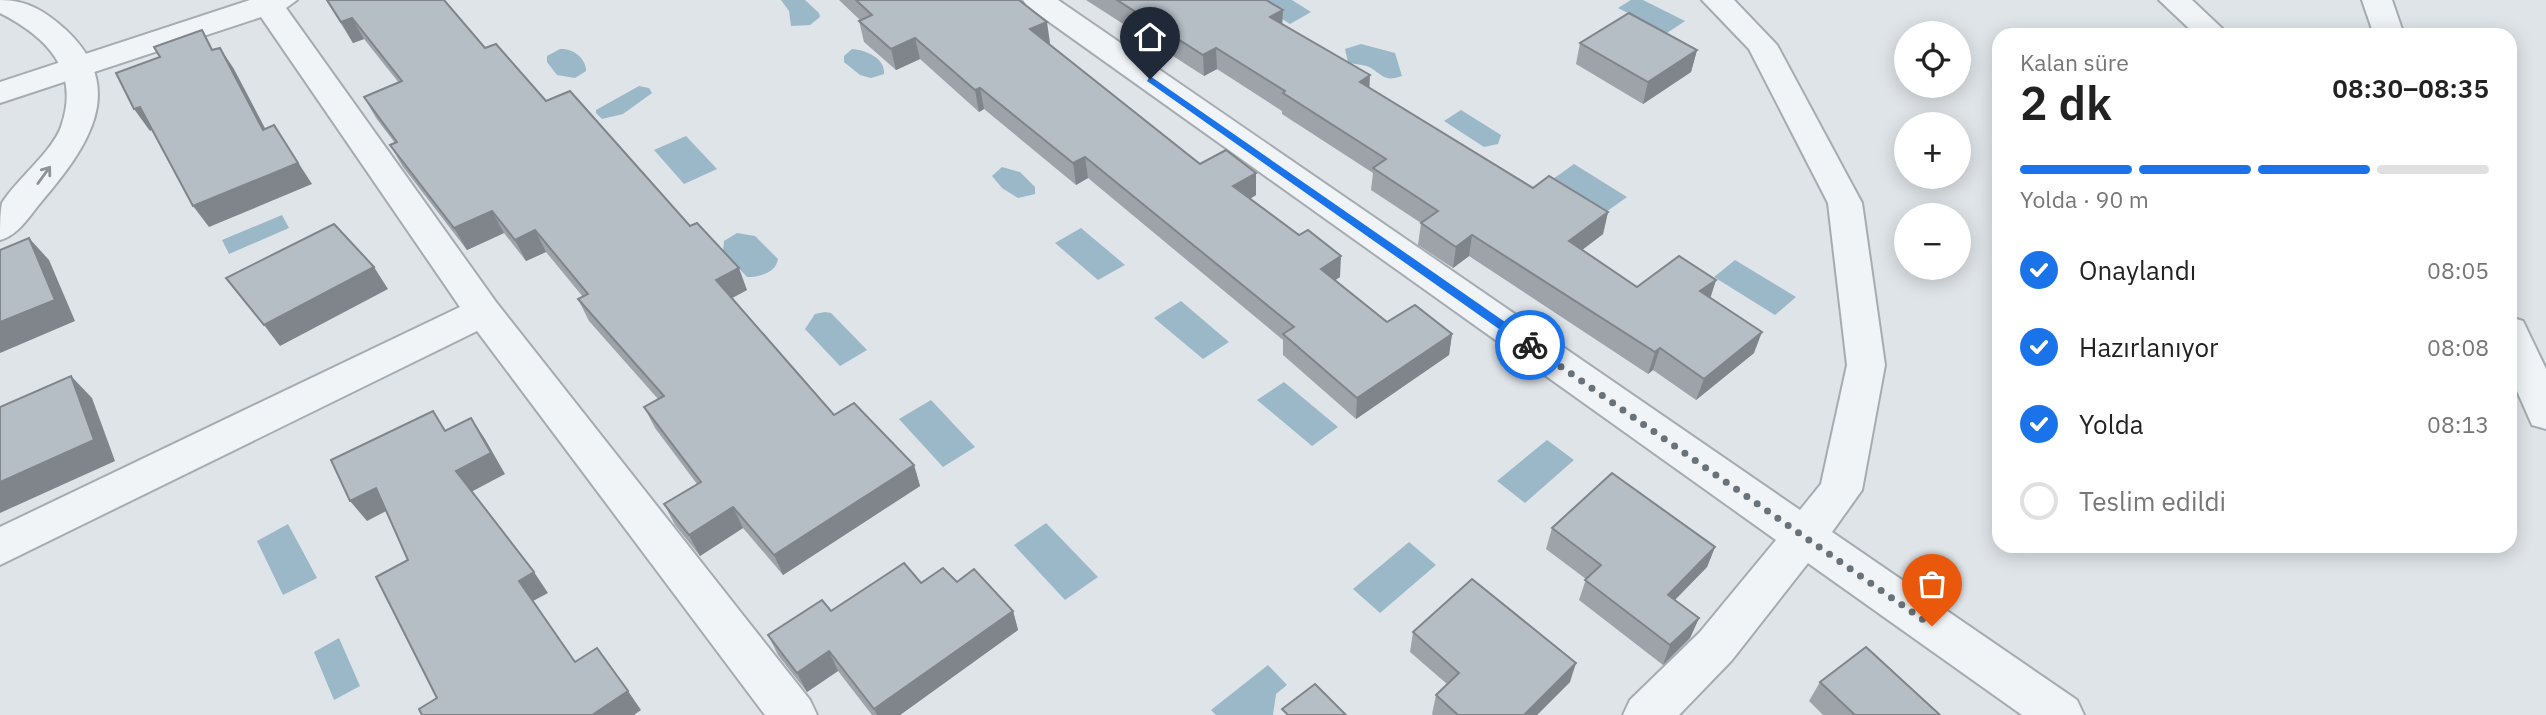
<!DOCTYPE html>
<html lang="tr">
<meta charset="utf-8">
<style>
body{margin:0;font-family:"IBM Plex Sans",sans-serif;background:#f2f2f2;color:#222;height:100vh;display:flex;flex-direction:column;font-size:26px;white-space:nowrap}
*{box-sizing:border-box;margin:0}
p{font-size:23px;color:#767676}
.icon{flex:none;width:38px;height:38px;fill:none;stroke:currentColor;stroke-width:2;stroke-linecap:round;stroke-linejoin:round}
.map{position:relative;flex:1;overflow:hidden}
.panel{position:absolute;left:1992px;top:28px;width:525px;height:525px;display:flex;flex-direction:column;background:#fff;border-radius:21px;box-shadow:0 4px 18px #0003}
.panel>*{flex:none}
.fabs{position:absolute;left:1894px;top:21px;display:grid;gap:14px}
.fabs a{display:grid;place-items:center;width:77px;height:77px;border-radius:50%;background:#fff;box-shadow:0 4px 18px #0003;font-size:35px}
.pin{position:absolute;display:grid;place-items:center;width:60px;height:60px;color:#fff;margin:-72px -30px;border-radius:50% 50% 50% 0;rotate:-45deg;box-shadow:0 0 7px #0007}
.pin .icon{rotate:45deg}
.courier{position:absolute;display:grid;place-items:center;width:70px;height:70px;margin:-35px;border:5px solid #1a73e8;border-radius:50%;background:#fff;color:#222;box-shadow:0 2px 9px #0007}
.head em{font-style:normal;font-weight:600}
.head div{display:flex;flex-direction:column-reverse}
.head{display:flex;align-items:center;justify-content:space-between;height:119px;padding:0 28px}
h1{font-size:46px;font-weight:600;line-height:52px}
.bar{display:grid;grid-template-columns:repeat(4,1fr);gap:10px 7px;align-content:center;height:84px;padding:0 28px}
.bar i{height:9px;border-radius:5px;background:#e0e0e0}
.bar .active{background:#1a73e8}
.bar p{grid-column:span 4}
ol{padding:0 28px;list-style:none}
li{display:flex;align-items:center;gap:21px;height:77px}
li p{margin-inline-start:auto}
li .icon{padding:7px;border-radius:50%;background:#1a73e8;color:#fff;stroke-width:4}
li:last-child{color:#767676}
li i{width:38px;height:38px;border:4px solid #e0e0e0;border-radius:50%}
.map>svg:first-child{display:block}
.water{fill:#9ab8c8}
.lines{fill:none;stroke-linecap:round;stroke-linejoin:round}
.minor-casing{stroke:#a4acb2;stroke-width:4}
.tertiary-casing{stroke:#a4acb2;stroke-width:4}
.minor{fill:#f1f4f6;fill-rule:evenodd}
.tertiary{fill:#f1f4f6;fill-rule:evenodd}
.wall{fill:#9da3a9}
.shaded-wall{fill:#7f858a}
.building{fill:#b6bec5;stroke:#7f858a;stroke-width:2}
.oneway{stroke:#8c949a}
.route{fill:#1a73e8}
.done{stroke:#68727a;stroke-width:7;stroke-dasharray:0 12.6}
</style>
<div class="map">
<svg width="2546" height="715" viewBox="0 0 2546 715">
<rect width="100%" height="100%" fill="#dfe4e8"/>
<g class="water">
<path d="M781,0H805L819,13L820,17L810,25L791,26L789,11Z"/>
<path d="M1252,0H1292L1311,12L1290,24Z"/>
<path d="M1631,0H1643L1685,21L1667,33L1618,8Z"/>
<path d="M1361,44L1395,53L1402,76C1386,82 1383,76 1371,68C1365,64 1355,65 1348,62L1345,49Z"/>
<path d="M560,49C573,48 586,58 586,71L575,78L557,75L547,62V56Z"/>
<path d="M852,49C866,50 885,58 884,74L871,78L860,75L844,62V56Z"/>
<path d="M639,86L649,88L652,93L623,114L602,119L596,113V110Z"/>
<path d="M1461,110L1501,135L1498,144L1484,147L1444,121Z"/>
<path d="M686,136L717,169L684,184L654,150Z"/>
<path d="M1574,164L1627,197L1606,212L1553,179Z"/>
<path d="M1002,167L1020,172L1035,187V194L1018,198L1002,188L992,176Z"/>
<path d="M282,215L289,228L229,254L222,240Z"/>
<path d="M1081,228L1125,265L1098,280L1055,243Z"/>
<path d="M737,233L755,236L778,259C776,273 759,277 747,277L723,251L724,241Z"/>
<path d="M1735,260L1796,297L1775,315L1714,277Z"/>
<path d="M1181,301L1229,342L1203,359L1154,318Z"/>
<path d="M825,312L831,313L867,350L840,366L805,329L815,314Z"/>
<path d="M1284,382L1338,427L1312,446L1257,400Z"/>
<path d="M931,400L975,447L943,467L899,419Z"/>
<path d="M1547,440L1574,460L1525,503L1497,481Z"/>
<path d="M1046,523L1098,577L1065,600L1014,545Z"/>
<path d="M288,524L317,578L283,595L257,541Z"/>
<path d="M1409,542L1436,565L1380,613L1353,589Z"/>
<path d="M339,638L360,686L334,700L314,652Z"/>
<path d="M1268,665L1287,685L1276,694L1273,715H1216L1211,710Z"/>
</g>
<g class="lines">
<defs>
<g id="minor">
<path d="M297,0L286,8L496,302L810,700L817,715H765L477,331L0,565V527L460,307L261,17L0,103V82L250,0Z"/>
<path d="M1023,0H1058L1800,510L1821,484L1847,365L1828,203L1749,49L1702,0H1734L1777,45L1862,203L1885,365L1862,490L1832,532L2077,700L2084,715H2022L1808,563L1732,660L1679,715H1623L1630,700L1700,632L1776,540L1027,6Z"/>
<path d="M2159,0H2192L2229,35H2196Z"/>
<path d="M2362,0H2392L2404,35H2374Z"/>
<path d="M2510,317L2523,321L2546,369V429L2532,425L2510,375Z"/>
</g>
<path id="tertiary" d="M0,0C28,0 46,12 66,30C129,89 87,148 42,201C29,216 19,235 0,240C0,230 0,212 2,203C16,180 52,152 61,127C81,71 47,37 0,13Z"/>
</defs>
<use href="#minor" class="minor-casing"/>
<use href="#tertiary" class="tertiary-casing"/>
<use href="#minor" class="minor"/>
<use href="#tertiary" class="tertiary"/>
</g>
<g class="wall">
<path d="M326,0H444L485,48L546,101L747,290L731,298L834,415L914,465L920,486L783,575L743,528L700,556L675,525L664,504L697,484L655,428L644,407L658,399L589,321L578,299L583,297L546,252L526,261L504,233L467,250L403,167L390,145L395,143L376,118L364,97L399,83L364,39L353,43Z"/>
<path d="M839,0H1019L1050,43L1048,44L1200,164L1256,195L1250,199L1340,277L1335,280L1387,322L1452,334L1449,355L1356,419L1283,355V340L1088,178L1076,185L984,109L979,112L920,59L896,70L864,42L859,21L860,20Z"/>
<path d="M1086,0H1266L1282,24L1370,88L1533,188L1608,212L1603,234L1582,250L1637,287L1716,280L1710,298L1754,353L1696,400L1653,370L1648,374L1469,256L1453,268L1418,245L1421,223L1371,190L1373,173L1282,114V111L1217,69L1204,76Z"/>
<path d="M1580,43L1697,50L1691,72L1643,104L1576,64Z"/>
<path d="M1552,528L1715,547L1707,567L1675,600L1699,618L1690,638L1663,665L1579,600L1586,579L1546,549Z"/>
<path d="M957,582L1013,611L1018,630L900,715H872L838,671L807,692L778,655L768,635L921,583Z"/>
<path d="M1413,632L1570,682L1537,715H1433L1432,714L1436,695L1447,684L1410,652Z"/>
<path d="M1820,682L1940,715H1823L1809,701Z"/>
</g>
<g class="shaded-wall">
<path d="M1283,10L1282,31L1270,17Z"/>
<path d="M352,18L364,39L353,43L341,22Z"/>
<path d="M1047,22L1050,43L1033,51L1030,29Z"/>
<path d="M915,38L920,59L896,70L891,49Z"/>
<path d="M220,48L234,69L277,151L263,130Z"/>
<path d="M1216,48L1217,69L1204,76L1203,55Z"/>
<path d="M1697,50L1691,72L1643,104L1648,82Z"/>
<path d="M1370,75L1369,96L1360,82Z"/>
<path d="M980,88L984,109L979,112L975,90Z"/>
<path d="M140,107L156,128L150,131L134,109Z"/>
<path d="M274,125L312,184L209,227L193,206Z"/>
<path d="M1085,157L1088,178L1076,185L1073,163Z"/>
<path d="M1256,173V195L1234,208L1233,186Z"/>
<path d="M492,211L504,233L467,250L454,228Z"/>
<path d="M1608,212L1603,234L1565,263L1569,241Z"/>
<path d="M535,230L546,252L526,261L515,240Z"/>
<path d="M1472,235L1469,256L1453,268L1456,247Z"/>
<path d="M29,238L49,260L75,321L0,353V322Z"/>
<path d="M1341,256L1340,277L1320,290L1321,269Z"/>
<path d="M374,267L388,289L280,346L264,325Z"/>
<path d="M739,268L747,290L725,302L716,280Z"/>
<path d="M1716,280L1709,302L1700,291Z"/>
<path d="M1762,332L1754,353L1696,400L1704,379Z"/>
<path d="M1452,334L1449,355L1356,419L1357,398Z"/>
<path d="M1660,348L1653,370L1648,374L1655,352Z"/>
<path d="M71,376L92,398L115,461L0,513V482Z"/>
<path d="M471,418L485,439L505,474L471,492L456,471Z"/>
<path d="M914,465L920,486L783,575L774,555Z"/>
<path d="M376,488L392,508L367,521L350,501Z"/>
<path d="M733,507L743,528L700,556L689,535Z"/>
<path d="M1715,547L1707,567L1660,615L1668,595Z"/>
<path d="M534,572L548,593L533,601L519,581Z"/>
<path d="M1013,611L1018,630L900,715H877L874,709Z"/>
<path d="M1699,618L1690,638L1663,665L1670,645Z"/>
<path d="M829,651L838,671L807,692L797,673Z"/>
<path d="M1576,663L1570,682L1537,715H1524Z"/>
<path d="M628,691L641,710L634,715H592Z"/>
</g>
<g class="building">
<path d="M327,0H444L485,48L496,44L546,101L570,91L690,226L697,223L739,268L716,280L834,415L854,403L914,465L774,555L733,507L689,535L664,504L701,482L644,407L664,396L578,299L588,294L535,230L515,240L492,211L454,228L390,145L397,142L364,97L402,81L352,18L341,22Z"/>
<path d="M856,0H1019L1047,22L1030,29L1200,164L1226,150L1256,173L1233,186L1299,235L1308,230L1341,256L1321,269L1387,322L1415,305L1452,334L1357,398L1283,334L1294,327L1085,157L1073,163L980,88L975,90L915,38L891,49L859,21L872,15Z"/>
<path d="M1117,0H1266L1283,10L1270,17L1370,75L1360,82L1533,188L1549,176L1608,212L1569,241L1637,287L1679,256L1716,280L1700,291L1762,332L1704,379L1660,348L1655,352L1472,235L1456,247L1421,223L1438,211L1373,168L1386,159L1283,93L1285,91L1216,48L1203,55Z"/>
<path d="M1629,13L1697,50L1648,82L1580,43Z"/>
<path d="M202,30L212,50L220,48L263,130L274,125L298,163L193,206L140,107L134,109L116,73L160,57L154,47Z"/>
<path d="M334,224L374,267L264,325L226,278Z"/>
<path d="M29,238L55,300L0,322V250Z"/>
<path d="M71,376L94,440L0,482V407Z"/>
<path d="M433,411L445,431L471,418L491,453L456,471L534,572L519,581L575,662L597,648L628,691L592,715H422L419,709L437,698L376,577L408,560L376,488L350,501L331,460Z"/>
<path d="M1612,473L1715,547L1668,595L1699,618L1670,645L1585,580L1601,565L1552,528Z"/>
<path d="M904,563L921,583L943,568L957,582L974,569L1013,611L874,709L829,651L797,673L768,635L822,600L831,611Z"/>
<path d="M1472,579L1576,663L1524,715H1458L1436,695L1459,673L1413,632Z"/>
<path d="M1866,647L1940,715H1852L1854,714L1820,682Z"/>
<path d="M1315,684L1346,715H1288L1282,709Z"/>
</g>
<defs><path id="oneway-shaft" d="M-6 0H5M1.5-3L5.5 0L1.5 3" fill="none" stroke-width="1.6" stroke-linecap="round" stroke-linejoin="round" transform="scale(1.75)"/></defs>
<use class="oneway" href="#oneway-shaft" transform="translate(44 175) rotate(-54)"/>
<path class="route" d="M1150,76L1534,342V348H1526L1147,81Z"/>
<g class="lines">
<path class="done" d="M1530,345L1932,626"/>
</g>
</svg>
<div class="fabs">
<a><svg class="icon" aria-label="locate" viewBox="0 0 24 24"><circle cx="12" cy="12" r="6"/><path d="M12 2v4M12 18v4M2 12h4M18 12h4"/></svg></a>
<a>+</a>
<a>−</a>
</div>
<div class="pin" style="left:1932px;top:626px;background:#ea580c"><svg class="icon" aria-label="bag" viewBox="0 0 24 24"><path d="M5 8h14l-1 12H6zM9 8a3 3 0 0 1 6 0"/></svg></div>
<div class="pin" style="left:1150px;top:79px;background:#1f2937"><svg class="icon" aria-label="home" viewBox="0 0 24 24"><path d="M3 11l9-7 9 7M6 9v11h12V9"/></svg></div>
<div class="courier" style="left:1530px;top:345px"><svg class="icon" aria-label="bike" viewBox="0 0 24 24"><circle cx="6" cy="16" r="4"/><circle cx="18" cy="16" r="4"/><path d="M6 16l4-8h5l3 8M10 8l3 8H6M13 5h3"/></svg></div>
<section class="panel">
<div class="head"><div><h1>2 dk</h1><p>Kalan süre</p></div><em>08:30–08:35</em></div>
<div class="bar"><i class="active"></i><i class="active"></i><i class="active"></i><i></i><p>Yolda · 90 m</p></div>
<ol>
<li><svg class="icon" aria-label="check" viewBox="0 0 24 24"><path d="M5 12l5 5 9-10"/></svg>Onaylandı<p>08:05</p></li>
<li><svg class="icon" aria-label="check" viewBox="0 0 24 24"><path d="M5 12l5 5 9-10"/></svg>Hazırlanıyor<p>08:08</p></li>
<li><svg class="icon" aria-label="check" viewBox="0 0 24 24"><path d="M5 12l5 5 9-10"/></svg>Yolda<p>08:13</p></li>
<li><i></i>Teslim edildi</li>
</ol>
</section>
</div>
